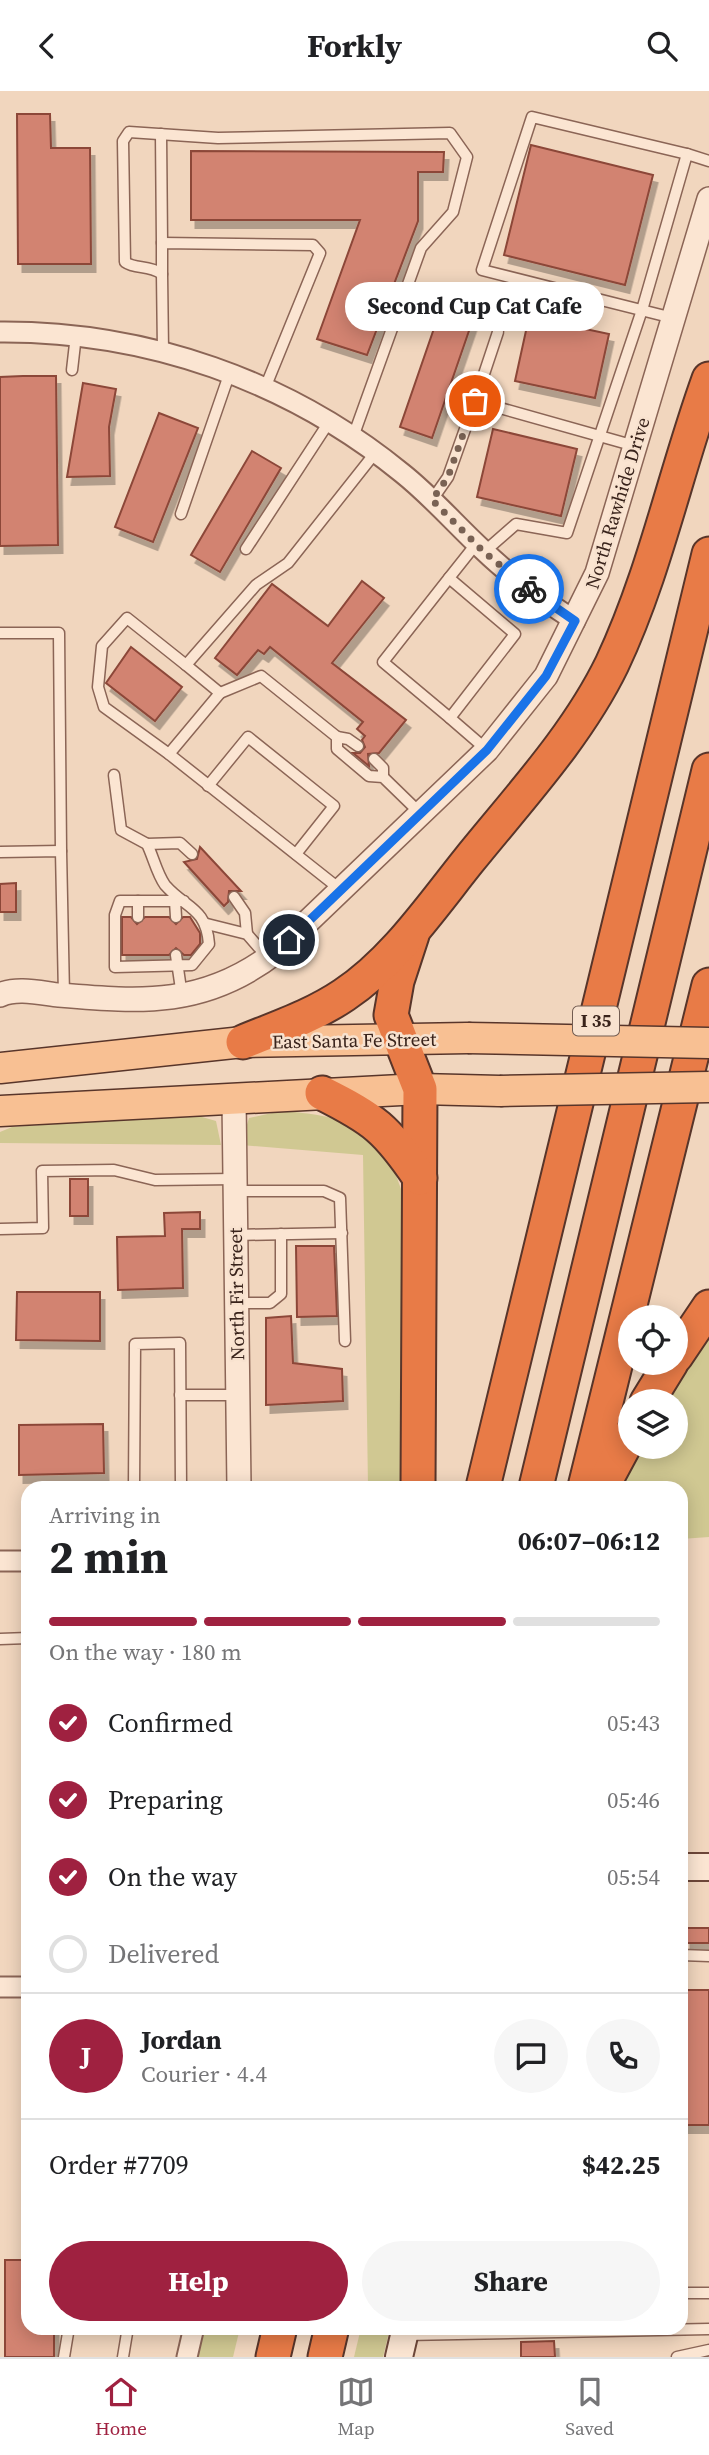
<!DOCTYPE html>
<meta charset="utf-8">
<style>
body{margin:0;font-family:"Source Serif 4",serif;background:#f6f6f6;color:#202124;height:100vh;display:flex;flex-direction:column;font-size:26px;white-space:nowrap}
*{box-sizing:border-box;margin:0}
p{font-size:23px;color:#757577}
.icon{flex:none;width:38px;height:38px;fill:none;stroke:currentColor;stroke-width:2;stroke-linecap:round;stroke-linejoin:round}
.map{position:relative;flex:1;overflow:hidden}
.side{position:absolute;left:21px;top:1390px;width:667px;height:854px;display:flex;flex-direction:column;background:#fff;border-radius:21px;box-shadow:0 4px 18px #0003}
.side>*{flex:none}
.controls{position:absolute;left:618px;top:1214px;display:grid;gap:14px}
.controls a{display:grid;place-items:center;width:70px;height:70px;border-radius:50%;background:#fff;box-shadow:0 4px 18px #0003;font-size:35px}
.pin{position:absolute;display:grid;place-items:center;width:60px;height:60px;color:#fff;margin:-30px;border:4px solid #fff;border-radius:50%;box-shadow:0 2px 7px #0007}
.courier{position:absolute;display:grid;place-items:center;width:70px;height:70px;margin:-35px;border:5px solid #1a73e8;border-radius:50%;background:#fff;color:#222;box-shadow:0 2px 9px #0007}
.bubble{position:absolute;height:49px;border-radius:24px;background:#fff;box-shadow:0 4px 18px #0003;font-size:23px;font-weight:700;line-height:49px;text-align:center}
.headline em{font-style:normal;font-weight:700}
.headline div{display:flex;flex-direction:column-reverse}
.headline{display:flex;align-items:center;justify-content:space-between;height:119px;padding:0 28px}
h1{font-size:46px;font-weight:700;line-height:52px}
.bar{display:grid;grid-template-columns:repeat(4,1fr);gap:10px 7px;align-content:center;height:84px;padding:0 28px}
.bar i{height:9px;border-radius:5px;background:#e0e0e0}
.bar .on{background:#9f2140}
.bar p{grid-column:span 4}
.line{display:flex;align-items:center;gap:18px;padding:0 28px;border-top:2px solid #e0e0e0}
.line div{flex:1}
.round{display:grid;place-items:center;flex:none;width:74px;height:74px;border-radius:37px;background:#f6f6f6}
ol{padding:0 28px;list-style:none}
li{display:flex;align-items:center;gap:21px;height:77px}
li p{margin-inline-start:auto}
li .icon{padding:7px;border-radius:50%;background:#9f2140;color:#fff;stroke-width:4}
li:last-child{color:#757577}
li i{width:38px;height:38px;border:4px solid #e0e0e0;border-radius:50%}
.action{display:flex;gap:14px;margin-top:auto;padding:14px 28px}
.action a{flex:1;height:80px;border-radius:42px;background:#9f2140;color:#fff;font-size:28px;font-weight:700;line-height:80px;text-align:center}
.action a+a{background:#f6f6f6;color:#202124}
header{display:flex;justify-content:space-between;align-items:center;height:91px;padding:0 28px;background:#fff;font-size:32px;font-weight:700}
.dock{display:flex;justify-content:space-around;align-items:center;height:98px;border-top:2px solid #e0e0e0;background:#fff;font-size:19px;color:#757577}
.dock a{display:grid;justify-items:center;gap:4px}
.dock .on{color:#9f2140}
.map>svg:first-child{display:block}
.green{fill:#d0c892}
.building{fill:#d28371;stroke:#8c4739;stroke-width:2;filter:url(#shadow)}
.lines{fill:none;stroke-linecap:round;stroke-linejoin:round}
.service-casing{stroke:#8b6556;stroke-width:13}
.minor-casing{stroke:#8b6556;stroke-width:23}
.tertiary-casing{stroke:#8b6556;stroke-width:26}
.secondary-casing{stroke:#6d4739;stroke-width:30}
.primary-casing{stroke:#58352a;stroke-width:33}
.motorway-casing{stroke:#58352a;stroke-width:37}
.service{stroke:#fbe5d2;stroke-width:10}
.minor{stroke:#fbe5d2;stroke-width:19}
.tertiary{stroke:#fbe5d2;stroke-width:23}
.secondary{stroke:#fbe5d2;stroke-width:26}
.primary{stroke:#f8c093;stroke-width:30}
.motorway{stroke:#e87b47;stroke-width:33}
.primary-bridge-casing{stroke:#58352a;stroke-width:33;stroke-linecap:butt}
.primary-bridge{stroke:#f8c093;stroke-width:30}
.done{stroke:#796254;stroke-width:7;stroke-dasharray:0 12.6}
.route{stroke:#1a73e8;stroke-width:9}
.labels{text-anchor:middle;stroke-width:5;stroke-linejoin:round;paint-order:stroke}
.shield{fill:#f8e2cf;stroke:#725c51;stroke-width:2}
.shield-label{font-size:18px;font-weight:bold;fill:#39231b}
.street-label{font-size:19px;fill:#39231b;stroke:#f8e2cf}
</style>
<header><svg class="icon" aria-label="back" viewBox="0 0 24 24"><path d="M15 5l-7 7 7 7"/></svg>Forkly<svg class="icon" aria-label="search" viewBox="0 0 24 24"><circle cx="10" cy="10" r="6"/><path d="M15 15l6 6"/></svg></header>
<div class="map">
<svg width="709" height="2266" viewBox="0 0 709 2266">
<defs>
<filter id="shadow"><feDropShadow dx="4.5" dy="8" stdDeviation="0" flood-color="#0004"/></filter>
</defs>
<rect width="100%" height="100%" fill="#f1d6be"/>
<g class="green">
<path d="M281,1020C341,1024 382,1034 401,1098L403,1396H368L363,1064L241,1054L249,1027Z"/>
<path d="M195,1024L216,1030L221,1054L0,1052V1041L12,1036Z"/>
<path d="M709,1237V1446L681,1448V1396H612L633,1356H676V1311H659Z"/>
<path d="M205,2237H240L233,2266H198Z"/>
<path d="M361,2237H390L383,2266H354Z"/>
</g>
<g class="building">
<path d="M17,23H50L51,57H90L91,173H18Z"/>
<path d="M531,54L653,84L625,194L504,164Z"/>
<path d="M191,60L444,61L443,81H418V130L367,264L317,248L360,129H191Z"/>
<path d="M440,220L472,231L432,347L400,336Z"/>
<path d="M529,226L609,243L595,307L515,290Z"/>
<path d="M23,285H56L58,454L0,455V286Z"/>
<path d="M83,292L116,298L109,336L110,385L67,386Z"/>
<path d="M159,322L198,337L153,451L115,436Z"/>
<path d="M493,338L577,358L561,425L477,406Z"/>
<path d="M252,360L281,377L220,481L191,464Z"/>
<path d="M362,490L384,507L332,572L406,629L379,662L368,663L369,675L353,662H360L365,656L362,649L365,645L357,638L363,631L270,556L264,563L258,559L237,584L215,567L272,493L328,535Z"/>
<path d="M131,556L182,596L155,630L106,592Z"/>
<path d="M200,756L241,800H229L228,811L224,815L184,771L197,768Z"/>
<path d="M16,792V821H0V793Z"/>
<path d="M122,826H131L137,833L145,826H169L176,833L183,826H190L200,842V853L191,864H184L176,857L169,864H122Z"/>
<rect x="70" y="1088" width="18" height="37"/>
<path d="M200,1121V1138H182L183,1197L118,1199L117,1146L165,1145L164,1122Z"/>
<path d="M296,1155H334L337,1225L297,1226Z"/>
<path d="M17,1201H100V1250L16,1249Z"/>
<path d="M291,1225L293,1272L342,1278L343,1310L266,1314V1227Z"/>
<path d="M103,1333L104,1382L19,1384V1334Z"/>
<rect x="686" y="1837" width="23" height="15"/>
<rect x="681" y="1899" width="28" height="135"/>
<path d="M5,2169H28V2236H54V2266H5Z"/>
<path d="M554,2250L555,2266H521V2251Z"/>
</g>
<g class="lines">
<defs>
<g id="service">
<path d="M161,43L162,152"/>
<path d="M162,183V152L313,154L320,162L265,297"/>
<path d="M673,227L482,179L532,26L687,63"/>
<path d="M163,260L162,183C148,173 136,179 125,171L123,50L129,41L218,47L450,42L467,66L453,121L421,157L353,346"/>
<path d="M72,279L76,244"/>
<path d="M475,310L498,241"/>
<path d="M432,409L448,386L475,310L635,355"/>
<path d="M181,423L230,281"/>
<path d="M476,453L449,487L515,543L450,627L487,659"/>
<path d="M246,458L329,331"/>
<path d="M484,461L516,433L567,442L642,219L687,63L709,70"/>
<path d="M449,487L383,571L450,627"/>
<path d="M0,542H59L61,760"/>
<path d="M220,602L261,585L337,646V658L369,685L383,686L420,722"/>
<path d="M337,646L348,648L358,655"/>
<path d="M169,663L104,616L98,596L102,555L127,527L186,574"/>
<path d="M374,668L383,677V686"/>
<path d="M114,684L121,739L147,753C153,765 157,783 165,794C186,818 206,816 209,853L192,874L115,876V824L120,810H184"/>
<path d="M208,695L248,646L334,715L296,763"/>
<path d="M147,753L180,752L192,763"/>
<path d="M0,761L61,760L64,904"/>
<path d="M341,799L169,663L220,602L186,574L256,494L288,472L375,362"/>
<path d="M234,806L245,822L247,843"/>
<path d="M175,810L176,826"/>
<path d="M138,826V810"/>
<path d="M207,833L247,843L268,867"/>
<path d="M176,864L182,905"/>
<path d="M235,1100H324L340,1107L345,1250"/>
<path d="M0,1138L43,1137L42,1080L114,1079L155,1089L235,1088"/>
<path d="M236,1144L342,1142"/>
<path d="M237,1212H270L281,1203V1143"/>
<path d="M180,1304H237"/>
<path d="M134,1396L135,1253L180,1252L181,1396"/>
<path d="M28,1470V1511"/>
<path d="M0,1548L28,1547"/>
<path d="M681,1864L709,1865"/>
<path d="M681,2202H709"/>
<path d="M405,2244L709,2238"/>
<path d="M64,2266L69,2236"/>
<path d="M123,2266L128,2236"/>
<path d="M677,2266L709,2259"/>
</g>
<g id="minor">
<path d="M0,241C146,240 288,289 402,382C431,405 456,434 483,459C511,486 543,509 575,530"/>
<path d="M0,1470H28"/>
<path d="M0,1896H28"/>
<path d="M187,2266L194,2236"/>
</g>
<g id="tertiary">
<path d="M0,904C16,896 41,902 59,904C143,911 205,916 276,861L487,659L546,585L597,482L709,108"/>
<path d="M234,1009L239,1396"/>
</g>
<g id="secondary">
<path d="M681,1776H709"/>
<path d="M399,2266L406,2236"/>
</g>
<g id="primary">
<path d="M0,977L243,951L468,947"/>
<path d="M0,1020L420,998L500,1000"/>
</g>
<g id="motorway">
<path d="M412,844L397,890L391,924L420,998L418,1396"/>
<path d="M243,951C277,937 313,925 344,904C394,871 432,815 469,769C519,707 577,645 612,573C655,482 675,382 709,288"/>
<path d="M322,1002C374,1028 387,1038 420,1087"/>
<path d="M676,1265L709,1216"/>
<path d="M647,1311L671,1272"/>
<path d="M483,1396L709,463"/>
<path d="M536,1396L709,679"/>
<path d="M585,1396L709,894"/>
<path d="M602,1396L630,1344"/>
<path d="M273,2266L280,2236"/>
<path d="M325,2266L332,2236"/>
</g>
</defs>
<use href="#service" class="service-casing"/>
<use href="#minor" class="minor-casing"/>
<use href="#tertiary" class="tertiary-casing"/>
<use href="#secondary" class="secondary-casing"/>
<use href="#primary" class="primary-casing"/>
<use href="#motorway" class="motorway-casing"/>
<use href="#service" class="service"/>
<use href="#minor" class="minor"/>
<use href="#tertiary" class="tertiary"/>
<use href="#secondary" class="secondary"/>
<use href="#primary" class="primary"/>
<use href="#motorway" class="motorway"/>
<defs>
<g id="primary-bridge">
<path d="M468,947L709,952"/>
<path d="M500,1000L709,996"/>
</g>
</defs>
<use href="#primary-bridge" class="primary-bridge-casing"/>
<use href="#primary-bridge" class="primary-bridge"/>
</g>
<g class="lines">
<path class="done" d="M475,310L448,386L432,409L484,461L529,498"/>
<path class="route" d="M289,849L487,659L546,585L575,530L529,498"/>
</g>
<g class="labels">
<rect class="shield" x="573" y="915.5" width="46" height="29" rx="5"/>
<g class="shield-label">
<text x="596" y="936">I 35</text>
</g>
<g class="street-label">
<text transform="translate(617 412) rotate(-73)" y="7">North Rawhide Drive</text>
<text transform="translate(354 949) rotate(-1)" y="7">East Santa Fe Street</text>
<text transform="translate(236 1203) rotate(-91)" y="7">North Fir Street</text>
</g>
</g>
</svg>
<div class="controls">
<a><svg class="icon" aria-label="locate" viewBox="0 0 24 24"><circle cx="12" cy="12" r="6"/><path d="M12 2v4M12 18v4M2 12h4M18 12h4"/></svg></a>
<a><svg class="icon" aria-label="layers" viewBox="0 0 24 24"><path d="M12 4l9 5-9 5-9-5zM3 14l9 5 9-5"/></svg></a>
</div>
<div class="pin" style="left:475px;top:310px;background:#ea580c"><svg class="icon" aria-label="bag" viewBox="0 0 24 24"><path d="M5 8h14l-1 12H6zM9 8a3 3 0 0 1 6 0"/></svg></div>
<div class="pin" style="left:289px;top:849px;background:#1f2937"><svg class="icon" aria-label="home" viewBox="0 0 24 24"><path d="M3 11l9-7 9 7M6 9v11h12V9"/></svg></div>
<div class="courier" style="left:529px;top:498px"><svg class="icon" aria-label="bike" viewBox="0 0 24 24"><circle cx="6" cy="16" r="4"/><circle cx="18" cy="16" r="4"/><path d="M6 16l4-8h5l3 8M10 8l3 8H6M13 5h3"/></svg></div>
<div class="bubble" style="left:345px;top:191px;width:259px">Second Cup Cat Cafe</div>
<section class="side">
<div class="headline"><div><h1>2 min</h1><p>Arriving in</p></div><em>06:07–06:12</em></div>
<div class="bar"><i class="on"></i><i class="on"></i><i class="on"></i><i></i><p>On the way · 180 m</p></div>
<ol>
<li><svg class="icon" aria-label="check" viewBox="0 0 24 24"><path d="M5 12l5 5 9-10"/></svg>Confirmed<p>05:43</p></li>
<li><svg class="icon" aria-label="check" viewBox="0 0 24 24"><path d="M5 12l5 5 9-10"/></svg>Preparing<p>05:46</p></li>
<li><svg class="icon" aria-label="check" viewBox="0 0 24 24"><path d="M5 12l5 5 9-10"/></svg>On the way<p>05:54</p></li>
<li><i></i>Delivered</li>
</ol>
<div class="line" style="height:126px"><b class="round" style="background:#9f2140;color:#fff">J</b><div><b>Jordan</b><p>Courier · 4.4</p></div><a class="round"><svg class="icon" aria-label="chat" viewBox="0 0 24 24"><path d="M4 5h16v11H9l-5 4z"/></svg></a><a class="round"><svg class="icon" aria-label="phone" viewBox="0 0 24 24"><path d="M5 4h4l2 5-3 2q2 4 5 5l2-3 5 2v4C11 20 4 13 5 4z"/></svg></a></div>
<div class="line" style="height:91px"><div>Order #7709</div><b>$42.25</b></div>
<div class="action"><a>Help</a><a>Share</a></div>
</section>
</div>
<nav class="dock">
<a class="on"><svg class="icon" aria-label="home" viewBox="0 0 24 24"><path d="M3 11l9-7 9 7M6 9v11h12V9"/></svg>Home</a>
<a><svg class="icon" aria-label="map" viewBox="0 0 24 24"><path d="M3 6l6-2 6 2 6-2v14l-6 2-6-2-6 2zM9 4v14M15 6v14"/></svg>Map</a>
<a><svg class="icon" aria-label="saved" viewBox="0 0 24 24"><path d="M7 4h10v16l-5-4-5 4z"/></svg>Saved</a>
</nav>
